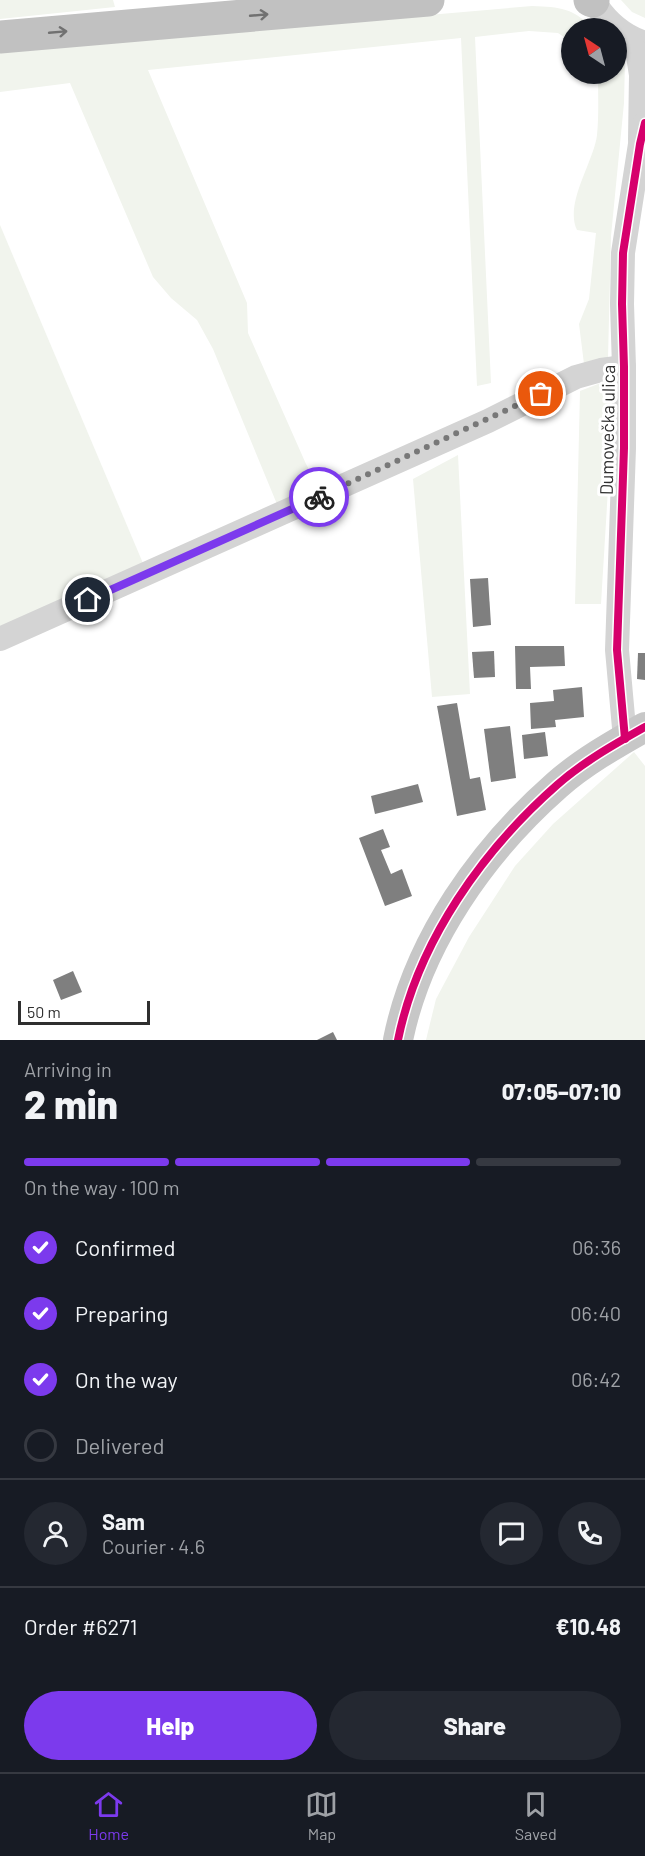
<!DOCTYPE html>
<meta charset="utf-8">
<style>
body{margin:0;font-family:Barlow,sans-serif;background:#242831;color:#f1f3f6;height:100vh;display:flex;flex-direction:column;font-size:22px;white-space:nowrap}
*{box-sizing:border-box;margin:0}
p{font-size:20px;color:#9ea1a6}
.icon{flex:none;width:33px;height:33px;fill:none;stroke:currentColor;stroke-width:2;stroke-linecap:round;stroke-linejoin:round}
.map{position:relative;height:1040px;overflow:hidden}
.panel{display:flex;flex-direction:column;background:#171b24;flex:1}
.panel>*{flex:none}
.needle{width:39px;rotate:324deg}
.buttons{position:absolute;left:561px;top:18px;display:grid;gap:12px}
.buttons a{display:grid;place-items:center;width:66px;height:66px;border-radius:50%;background:#171b24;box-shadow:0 2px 4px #0004;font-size:30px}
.scale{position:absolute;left:18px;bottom:15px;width:132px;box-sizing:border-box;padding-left:6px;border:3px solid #2f2f2f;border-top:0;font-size:16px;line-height:21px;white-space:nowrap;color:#2f2f2f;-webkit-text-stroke:4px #fff;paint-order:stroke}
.pin{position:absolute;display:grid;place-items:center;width:51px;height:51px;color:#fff;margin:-26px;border:3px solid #fff;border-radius:50%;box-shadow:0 2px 6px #0007}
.courier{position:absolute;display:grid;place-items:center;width:60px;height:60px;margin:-30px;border:4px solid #7c3aed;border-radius:50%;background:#fff;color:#222;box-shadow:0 2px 8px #0007}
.head em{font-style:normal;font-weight:800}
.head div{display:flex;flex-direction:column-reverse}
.head{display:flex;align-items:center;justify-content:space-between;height:102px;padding:0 24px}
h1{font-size:39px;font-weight:800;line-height:45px}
.bar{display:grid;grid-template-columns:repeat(4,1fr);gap:9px 6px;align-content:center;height:72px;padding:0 24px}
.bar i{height:8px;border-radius:4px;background:#363941}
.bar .current{background:#7c3aed}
.bar p{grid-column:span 4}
.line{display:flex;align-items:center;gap:15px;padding:0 24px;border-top:2px solid #363941}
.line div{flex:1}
.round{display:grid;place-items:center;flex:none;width:63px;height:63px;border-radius:32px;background:#242831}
ol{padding:0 24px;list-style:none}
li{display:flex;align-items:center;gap:18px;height:66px}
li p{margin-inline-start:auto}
li .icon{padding:6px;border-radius:50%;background:#7c3aed;color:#fff;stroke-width:4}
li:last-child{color:#9ea1a6}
li i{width:33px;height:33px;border:3px solid #363941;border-radius:50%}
.primary-button{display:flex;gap:12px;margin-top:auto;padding:12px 24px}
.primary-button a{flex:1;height:69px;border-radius:36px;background:#7c3aed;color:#fff;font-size:24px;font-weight:800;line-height:69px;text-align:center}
.primary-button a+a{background:#242831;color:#f1f3f6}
.menu{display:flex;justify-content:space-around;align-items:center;height:84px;border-top:2px solid #363941;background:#171b24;font-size:16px;color:#9ea1a6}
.menu a{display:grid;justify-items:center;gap:3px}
.menu .current{color:#7c3aed}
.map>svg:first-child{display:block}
.green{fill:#f1f4ed}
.building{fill:#7f7f7f}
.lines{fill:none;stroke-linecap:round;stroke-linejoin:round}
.minor{stroke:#d4d4d4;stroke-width:24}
.major{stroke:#c7c7c7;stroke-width:30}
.highway{stroke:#c1c1c1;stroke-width:33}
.cycleway-casing{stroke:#fff;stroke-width:11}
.cycleway{stroke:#d6006c;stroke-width:8}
.oneway{stroke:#717171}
.done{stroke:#787878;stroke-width:6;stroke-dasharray:0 10.8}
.route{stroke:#7c3aed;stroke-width:8}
.labels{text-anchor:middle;stroke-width:6;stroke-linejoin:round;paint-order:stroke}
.street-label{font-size:18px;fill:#2f2f2f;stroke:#fff}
</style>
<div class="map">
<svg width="645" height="1040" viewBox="0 0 645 1040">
<rect width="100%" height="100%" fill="#fff"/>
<g class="green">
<path d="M0,0H113L115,7L0,19Z"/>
<path d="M621,0H645V18L632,12Z"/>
<path d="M532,6C561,7 572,8 593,28H572L571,42L558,33L529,31L475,37L491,383L477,386L461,38L148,70L247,303L248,333L306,464L320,490L279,509L213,349L197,320L171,298L153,277L70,83L0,92V52Z"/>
<path d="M617,50L625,61L624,103L611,236L608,359L584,364L579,324L589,299L596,233L577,230C564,204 594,161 597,135C599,115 598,94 598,74H616Z"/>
<path d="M0,225L145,568L0,634Z"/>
<path d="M611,379L613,407L601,604H575L580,391Z"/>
<path d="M458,455L470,694L432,697L413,479Z"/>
<path d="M634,752L645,766V1040H426L436,999L469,937L515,866L553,824Z"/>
</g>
<g class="building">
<path d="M488,578L491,625L473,627L470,579Z"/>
<path d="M515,646H564L565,666L530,667L531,689H516Z"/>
<path d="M494,651L495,677L474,678L472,652Z"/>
<path d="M638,653H645V680L637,679Z"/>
<path d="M582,687L584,717L555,720L556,727L531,729L530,703L554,701L553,690Z"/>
<path d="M457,703L470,779L480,777L486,810L457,816L437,706Z"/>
<path d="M510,726L516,778L491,782L484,729Z"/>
<path d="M545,732L548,756L524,759L522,735Z"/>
<path d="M418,784L423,802L375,814L371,796Z"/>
<path d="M383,829L390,847L381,850L391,874L402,869L412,896L385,906L359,838Z"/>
<path d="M73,971L82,992L61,1000L53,980Z"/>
<path d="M333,1032L337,1040H317Z"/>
</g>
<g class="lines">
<g class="minor">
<path d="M593,0C605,20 620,34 642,42"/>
<path d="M628,37L638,56L641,75L640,140"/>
<path d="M0,639L488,421L576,377L601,370L624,367"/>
<path d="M625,739L617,650L624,448V367L622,304L623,253L640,144L645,123"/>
</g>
<path class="major" d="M398,1040C418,941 483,850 557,785C583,762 615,744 645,727"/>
<g class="highway">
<path d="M590,0L593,1"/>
<path d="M0,37L428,0"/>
</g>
<defs>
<g id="cycleway">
<path d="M625,739L617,650L624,448V367L622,304L623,253L640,144L645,123"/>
<path d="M398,1040C418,941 483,850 557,785C583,762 615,744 645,727"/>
</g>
</defs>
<use href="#cycleway" class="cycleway-casing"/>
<use href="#cycleway" class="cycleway"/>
</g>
<defs><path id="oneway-shaft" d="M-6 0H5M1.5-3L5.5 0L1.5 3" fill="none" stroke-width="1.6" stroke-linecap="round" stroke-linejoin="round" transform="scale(1.5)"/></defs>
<g class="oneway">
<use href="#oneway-shaft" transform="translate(259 15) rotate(-5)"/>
<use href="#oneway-shaft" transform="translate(58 32) rotate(-5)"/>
</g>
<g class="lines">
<path class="done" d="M319,497L541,394"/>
<path class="route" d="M88,600L319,497"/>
</g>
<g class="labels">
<g class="street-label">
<text transform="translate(608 430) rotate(-89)" y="6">Dumovečka ulica</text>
</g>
</g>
</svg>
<div class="buttons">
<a><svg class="needle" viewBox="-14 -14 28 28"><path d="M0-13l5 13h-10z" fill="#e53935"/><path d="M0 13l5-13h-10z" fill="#9ea1a6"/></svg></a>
</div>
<div class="scale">50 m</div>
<div class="pin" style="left:541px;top:394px;background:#ea580c"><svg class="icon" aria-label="bag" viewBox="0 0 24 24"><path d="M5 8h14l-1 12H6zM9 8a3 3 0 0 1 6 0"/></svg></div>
<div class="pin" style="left:88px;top:600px;background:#1f2937"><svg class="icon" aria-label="home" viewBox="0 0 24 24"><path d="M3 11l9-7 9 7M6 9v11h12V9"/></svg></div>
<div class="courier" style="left:319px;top:497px"><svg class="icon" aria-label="bike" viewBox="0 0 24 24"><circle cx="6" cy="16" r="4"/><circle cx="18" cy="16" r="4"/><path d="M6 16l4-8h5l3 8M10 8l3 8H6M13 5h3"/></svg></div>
</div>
<section class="panel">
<div class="head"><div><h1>2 min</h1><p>Arriving in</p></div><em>07:05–07:10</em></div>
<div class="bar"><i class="current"></i><i class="current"></i><i class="current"></i><i></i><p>On the way · 100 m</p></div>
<ol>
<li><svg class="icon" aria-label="check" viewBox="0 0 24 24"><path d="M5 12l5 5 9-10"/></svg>Confirmed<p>06:36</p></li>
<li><svg class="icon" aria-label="check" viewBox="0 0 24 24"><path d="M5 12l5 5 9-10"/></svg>Preparing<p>06:40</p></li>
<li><svg class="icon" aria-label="check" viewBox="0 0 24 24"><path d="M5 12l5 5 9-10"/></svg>On the way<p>06:42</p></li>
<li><i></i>Delivered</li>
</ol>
<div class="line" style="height:108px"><a class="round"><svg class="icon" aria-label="person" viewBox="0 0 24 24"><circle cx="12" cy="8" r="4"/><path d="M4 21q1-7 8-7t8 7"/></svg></a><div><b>Sam</b><p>Courier · 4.6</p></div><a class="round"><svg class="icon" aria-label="chat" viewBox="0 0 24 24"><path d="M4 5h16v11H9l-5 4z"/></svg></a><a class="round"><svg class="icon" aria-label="phone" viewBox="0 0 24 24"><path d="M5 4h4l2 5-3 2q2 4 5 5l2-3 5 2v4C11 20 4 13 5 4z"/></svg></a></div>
<div class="line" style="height:78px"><div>Order #6271</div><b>€10.48</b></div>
<div class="primary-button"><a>Help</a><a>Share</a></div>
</section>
<nav class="menu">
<a class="current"><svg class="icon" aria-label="home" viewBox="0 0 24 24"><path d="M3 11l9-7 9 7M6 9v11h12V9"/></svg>Home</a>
<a><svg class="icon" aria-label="map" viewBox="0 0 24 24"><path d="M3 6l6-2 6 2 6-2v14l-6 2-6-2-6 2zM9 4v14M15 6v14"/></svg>Map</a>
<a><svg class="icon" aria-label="saved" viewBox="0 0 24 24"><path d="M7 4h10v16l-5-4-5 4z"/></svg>Saved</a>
</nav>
